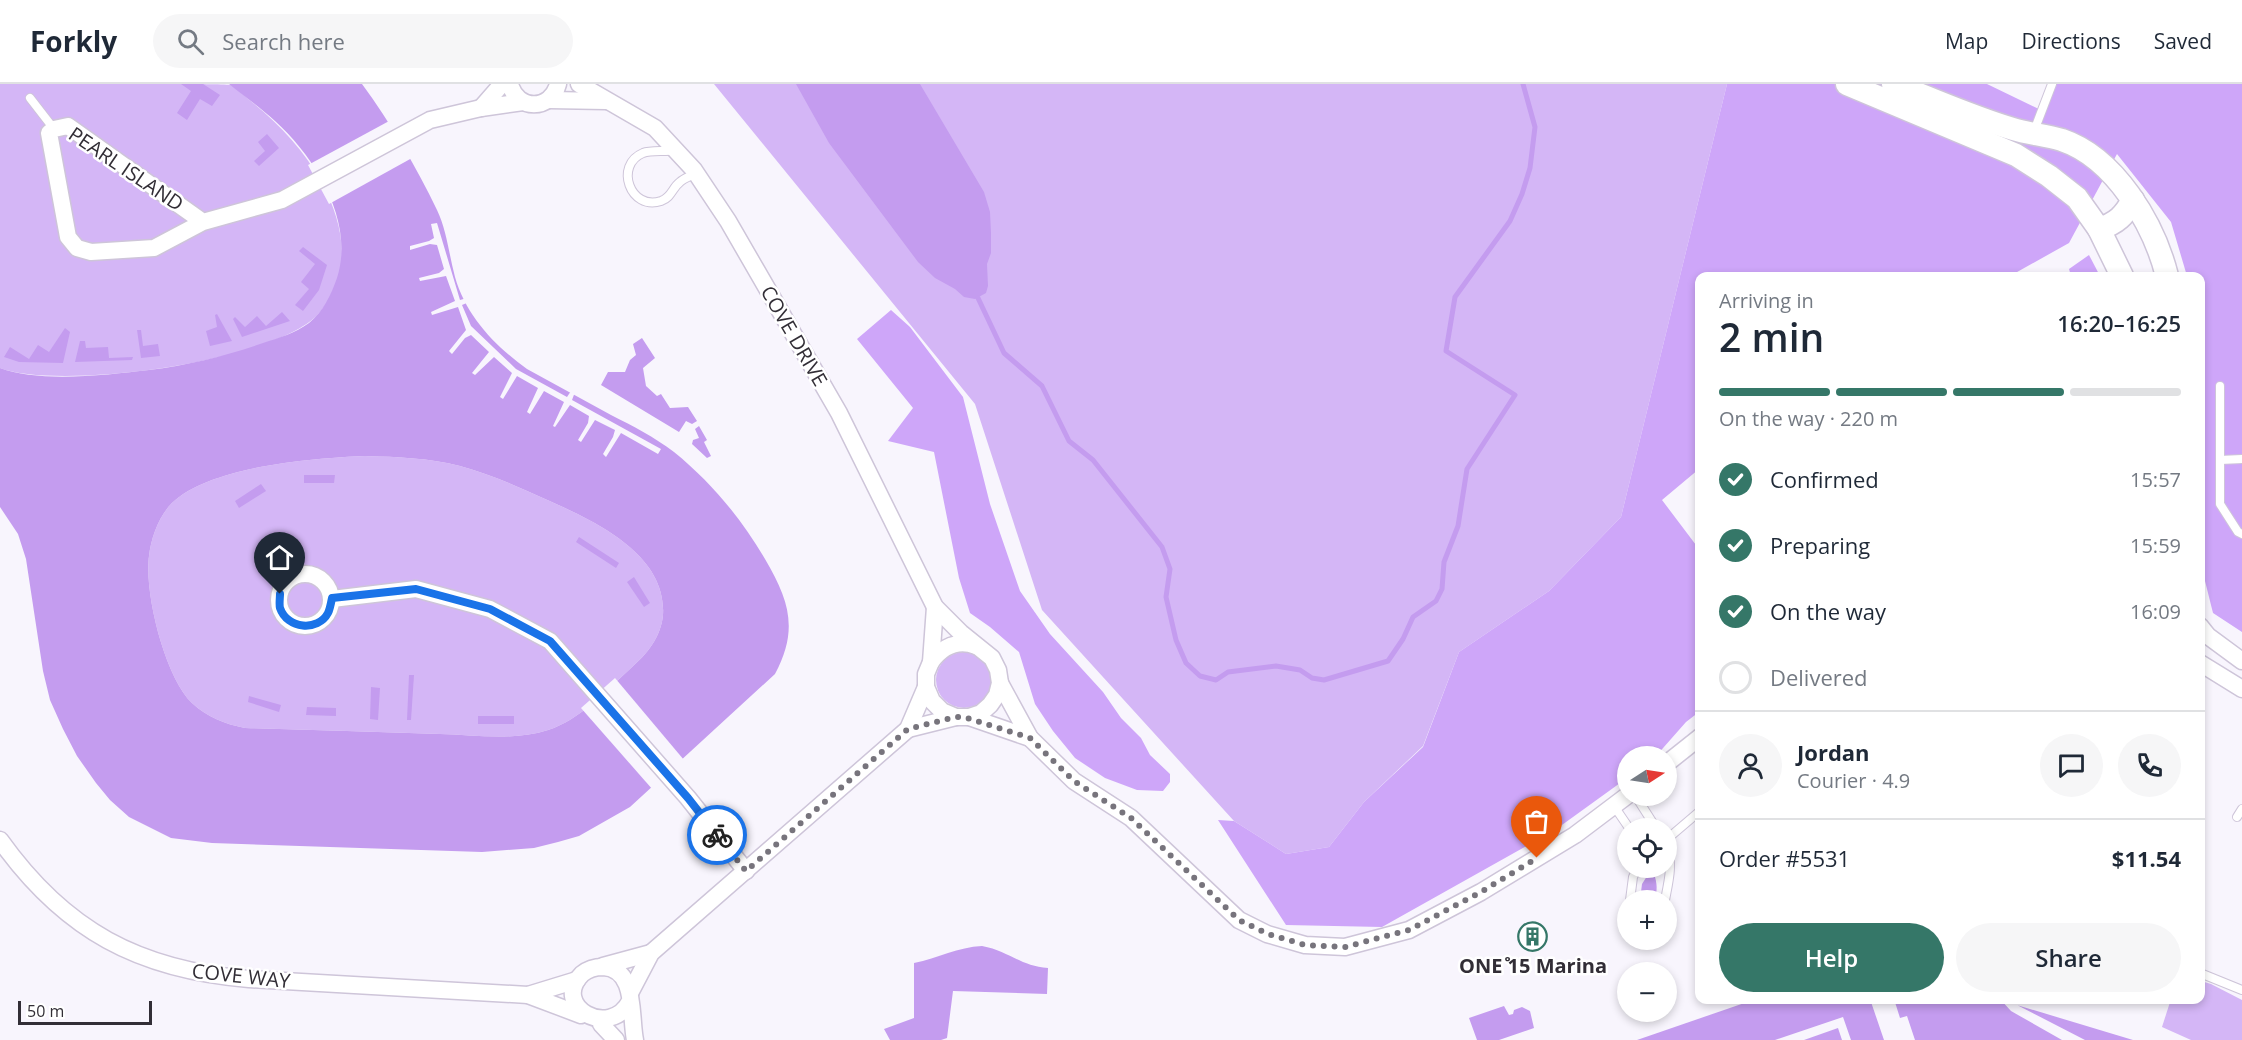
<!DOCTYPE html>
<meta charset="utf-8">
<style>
body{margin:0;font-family:"Open Sans",sans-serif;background:#f6f6f7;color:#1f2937;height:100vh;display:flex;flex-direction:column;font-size:22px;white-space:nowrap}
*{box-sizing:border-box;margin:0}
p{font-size:20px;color:#747a83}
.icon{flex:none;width:33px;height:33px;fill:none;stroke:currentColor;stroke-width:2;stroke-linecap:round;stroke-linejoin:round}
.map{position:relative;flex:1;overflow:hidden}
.drawer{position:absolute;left:1695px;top:188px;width:510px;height:732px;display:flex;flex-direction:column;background:#fff;border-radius:12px;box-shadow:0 3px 9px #0003}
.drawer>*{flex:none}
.needle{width:39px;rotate:78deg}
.tools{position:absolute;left:1617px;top:662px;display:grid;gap:12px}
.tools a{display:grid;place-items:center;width:60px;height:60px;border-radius:50%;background:#fff;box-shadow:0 3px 9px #0003;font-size:30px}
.scale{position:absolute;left:18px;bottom:15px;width:134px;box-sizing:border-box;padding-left:6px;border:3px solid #322e36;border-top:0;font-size:16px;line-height:21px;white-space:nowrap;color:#322e36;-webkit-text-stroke:4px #fff;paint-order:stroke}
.pin{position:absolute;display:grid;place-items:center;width:51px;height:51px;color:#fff;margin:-62px -26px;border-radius:50% 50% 50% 0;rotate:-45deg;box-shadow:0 0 6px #0007}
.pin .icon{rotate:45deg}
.courier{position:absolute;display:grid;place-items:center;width:60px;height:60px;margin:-30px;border:4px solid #1a73e8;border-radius:50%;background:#fff;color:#222;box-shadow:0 2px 8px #0007}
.summary em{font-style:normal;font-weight:600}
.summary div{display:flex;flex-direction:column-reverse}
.summary{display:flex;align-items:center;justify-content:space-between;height:102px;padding:0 24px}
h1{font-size:39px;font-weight:600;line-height:45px}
.bar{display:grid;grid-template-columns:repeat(4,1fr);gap:9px 6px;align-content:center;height:72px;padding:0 24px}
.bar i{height:8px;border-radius:4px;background:#e0e1e3}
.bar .active{background:#357768}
.bar p{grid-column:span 4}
.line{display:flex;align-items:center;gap:15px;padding:0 24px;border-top:2px solid #e0e1e3}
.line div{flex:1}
.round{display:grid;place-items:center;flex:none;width:63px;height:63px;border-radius:32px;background:#f6f6f7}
ol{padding:0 24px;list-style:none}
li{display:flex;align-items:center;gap:18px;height:66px}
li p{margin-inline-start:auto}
li .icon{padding:6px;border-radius:50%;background:#357768;color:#fff;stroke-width:4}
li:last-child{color:#747a83}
li i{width:33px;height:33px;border:3px solid #e0e1e3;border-radius:50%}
.cta{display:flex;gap:12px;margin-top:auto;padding:12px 24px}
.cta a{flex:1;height:69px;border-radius:36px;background:#357768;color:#fff;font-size:24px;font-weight:600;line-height:69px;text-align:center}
.cta a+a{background:#f6f6f7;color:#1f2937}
header{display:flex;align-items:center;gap:36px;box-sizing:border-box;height:84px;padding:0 30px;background:#fff;border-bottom:2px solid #e0e1e3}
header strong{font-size:28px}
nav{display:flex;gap:33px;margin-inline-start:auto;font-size:21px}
.search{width:420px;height:54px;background:#f6f6f7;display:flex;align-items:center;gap:15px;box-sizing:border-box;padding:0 21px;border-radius:33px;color:#747a83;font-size:22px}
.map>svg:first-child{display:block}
.green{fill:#d4b6f6}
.forest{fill:#cea6f9}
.water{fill:#c49cef;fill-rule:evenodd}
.pier{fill:#f8f5fd}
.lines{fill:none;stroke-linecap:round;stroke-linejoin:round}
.stream{stroke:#c49cef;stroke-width:5}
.lane-casing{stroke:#cec5d9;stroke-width:10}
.street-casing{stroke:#cec5d9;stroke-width:19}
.secondary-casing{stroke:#cec5d9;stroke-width:25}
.lane{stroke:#fff;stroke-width:8}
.street{stroke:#fff;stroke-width:16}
.secondary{stroke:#fff;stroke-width:22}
.done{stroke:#77747c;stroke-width:6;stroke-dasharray:0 10.8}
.route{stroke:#1a73e8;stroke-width:8}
.labels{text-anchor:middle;stroke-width:5;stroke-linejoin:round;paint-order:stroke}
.street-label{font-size:20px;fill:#322e36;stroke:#fff}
.poi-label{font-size:20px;font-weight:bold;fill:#322e36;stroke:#fff}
</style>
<header>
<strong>Forkly</strong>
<div class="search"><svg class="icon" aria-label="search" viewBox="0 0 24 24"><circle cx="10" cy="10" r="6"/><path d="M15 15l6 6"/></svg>Search here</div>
<nav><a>Map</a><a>Directions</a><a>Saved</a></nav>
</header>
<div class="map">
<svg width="2242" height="956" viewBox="0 0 2242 956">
<rect width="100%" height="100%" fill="#f8f5fd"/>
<g class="green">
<path d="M0,0C60,0 121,0 181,0C192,0 222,0 231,1C238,5 245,13 252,18C280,41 305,67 322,99C344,141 353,187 321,227C281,278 59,307 0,284Z"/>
<path d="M714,0H1727L1621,433L1549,507L1459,568L1423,662L1364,718L1329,763L1286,770L1234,737L1042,526L975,320Z"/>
<path d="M365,372C398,373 429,374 460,382C489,390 517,402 545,415C592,436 667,469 663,531C661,553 647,570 631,584C607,606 580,636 548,646C515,657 475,651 440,650C375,648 310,646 245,644C225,640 207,633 192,619C165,593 144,509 149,472C151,454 159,432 172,419C210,382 315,374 365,372Z"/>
<circle cx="964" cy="596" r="28"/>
<path d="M2201,897L2211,900L2242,916V956H2191L2162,943L2171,915H2200Z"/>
</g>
<g class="forest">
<path d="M1727,0H1987L2041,26L2053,0H2242V548L2213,529L2201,481L2200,192H2187L2171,138L2117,70L2069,159L2010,192H1700L1699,385L1662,416L1699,465V628L1686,638L1656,672H1628L1627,694L1555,746L1382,843L1286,841L1218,736L1234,737L1286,770L1329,763L1364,718L1423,663L1459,568L1549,507L1621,433Z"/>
<path d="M2089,171L2100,192H2071L2069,185Z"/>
<path d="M891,226L910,243L963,313L990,420L1020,507L1050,550L1103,608L1121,634L1141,654L1150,671L1170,690V698L1163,707L1137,706L1105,694L1075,674L1053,647L1035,620L1019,568L990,543L970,529L959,494L934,368L888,357L913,324L857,255Z"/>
</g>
<g class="water">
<path d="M181,0H203L220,11L212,22L200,15L187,36L177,29L191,7Z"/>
<path d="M229,0H362C390,38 417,84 437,126C447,147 449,171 455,193C466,232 495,262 527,285C555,300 583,316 611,331C633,342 654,353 674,368C711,398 741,434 765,475C789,516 799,545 775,590L630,723L579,752L558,758L534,764L482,768L212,759L171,754L129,733L110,716L96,699L77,672L63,645L50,616L43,587L26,475L18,450L0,423V284C39,299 107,291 149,286C188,281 226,272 263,259C279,254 295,249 309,239C323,228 331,211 337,194C355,138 316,74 275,37C261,24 244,12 229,0ZM365,372C398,373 429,374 460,382C489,390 517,402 545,415C592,436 667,469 663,531C661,553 647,570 631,584C607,606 580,636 548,646C515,657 475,651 440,650C375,648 310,646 245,644C225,640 207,633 192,619C165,593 144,509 149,472C151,454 159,432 172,419C210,382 315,374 365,372Z"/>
<path d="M796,0H920L984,108L990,128L991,149V169L987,180L988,202L986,209L975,215L964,213L955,205L935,194L918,178L829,59Z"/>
<path d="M267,50L279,64L259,82L254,77L265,67L258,58Z"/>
<path d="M303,163L327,181L319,206L303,227L295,221L309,205L301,198L315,180L299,167Z"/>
<path d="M282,228L290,237L242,253L233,235L235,233L245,243L257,232L266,242Z"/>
<path d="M217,230L232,257L210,262L206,247L217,243L215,231Z"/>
<path d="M65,244L70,248L63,279L19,278L4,273L10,263L29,275L38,261L49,268Z"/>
<path d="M137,246H141L143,262L158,260L160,272L141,274Z"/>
<path d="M642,254L655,274L643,284L646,302L657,312L661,310L670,324L688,323L697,337L692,340L686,337L679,348L601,301L608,288H625L630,276L636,271L633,260Z"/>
<path d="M80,257H85L86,264L108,263L109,274L133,273L132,276L75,278Z"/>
<path d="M699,342L707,356L704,358L711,372L707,374L692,360L693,356L699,354L695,345Z"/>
<path d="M304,391H335L334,399H304Z"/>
<path d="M261,400L266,407L239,424L235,417Z"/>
<path d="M579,453L619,479L616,484L576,458Z"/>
<path d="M634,493L650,519L644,523L627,498Z"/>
<path d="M409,591H414L411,636H407Z"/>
<path d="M371,603L380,604L378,636L370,635Z"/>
<path d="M249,612L281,621L279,628L248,618Z"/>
<path d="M307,623L336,624V632L306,631Z"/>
<rect x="478" y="632" width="36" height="8"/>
<path d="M1649,789L1654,790C1657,798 1658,808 1654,816H1640L1642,800Z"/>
<path d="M982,862C1009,867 1020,882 1048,884L1047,910L953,907L947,954L941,956H890L884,945L914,934V879C938,874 958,863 982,862Z"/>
<path d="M1756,915H1997L2133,956H1637Z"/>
<path d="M1504,922L1509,931L1513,930L1514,926L1522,923L1530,927L1534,944L1499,956H1477L1469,934Z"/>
</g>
<g class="pier">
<path d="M391,36L412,74L329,120L308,81Z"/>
<path d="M437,139L460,216L467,214L469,218L462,221L471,242L516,285L567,313L571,307L575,308L572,316L661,365L658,370L621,349L606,373L603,370L613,353L615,346L595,336L581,358L578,356L588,339L589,332L570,321L555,343L553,342L564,318L544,307L530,330L527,328L538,304L517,292L503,315L500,313L512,289L494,273L475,291L472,289L489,268L471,251L465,254L452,270L449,267L466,246L458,223L432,231L431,228L455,217L446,192L420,197L419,194L439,189L444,185L437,161L430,160L410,166V162L429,157L434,154L431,140Z"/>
<path d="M615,594L684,676L653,706L581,624Z"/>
<path d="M1870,915H1894L1900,934L1907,932L1915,956H1884Z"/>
<path d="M2000,915L2015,917L2019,922L2085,956H2062L2011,927Z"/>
<path d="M1843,933L1851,956H1842L1838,944L1804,956H1775Z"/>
</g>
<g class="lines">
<path class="stream" d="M978,214L1004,269L1042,302L1069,357L1093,376L1162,463L1170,485L1166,513L1176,556L1186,579L1200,592L1216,596L1228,588L1276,582L1300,586L1312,594L1324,596L1388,577L1403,555L1413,533L1436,517L1442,505L1444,478L1458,442L1467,385L1515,311L1446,267L1455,213L1510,137L1522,110L1530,84L1535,43L1523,0"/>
<defs>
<g id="lane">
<path d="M30,14L54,45"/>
<path d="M2034,47L2052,0"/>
<path d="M675,66C666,68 651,66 643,69C614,81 630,127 661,117C672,113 672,104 680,98C684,94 691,92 696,89"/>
<path d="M2220,302V420L2238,448L2242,450"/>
<path d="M2220,376L2242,375"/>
<path d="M1635,711L1656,744"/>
<path d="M1614,722L1629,744"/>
<path d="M2237,733L2242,725"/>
<path d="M1666,756L1700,727"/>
<path d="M1630,816L1633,793L1638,783"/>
<path d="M1665,816C1668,800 1674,778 1666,763"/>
<path d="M2200,889L2242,906"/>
</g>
<g id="street">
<path d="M510,0C517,27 551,27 558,0"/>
<path d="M579,0L655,44L694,86L728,137L839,329L935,523L961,549L992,574L998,586L1000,599L997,611L990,621L981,629L969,633"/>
<path d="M549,16L606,17"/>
<path d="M481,24L502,0"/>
<path d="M203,138L68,42L54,45L49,49L68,153L77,164L91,168L154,164L203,138L282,116L430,36L481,24L523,18"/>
<circle cx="305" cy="516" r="26"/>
<path d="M332,515L416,505L490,525L550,557L688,714L746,787"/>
<path d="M935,523L931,578L926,590V603L932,617L942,627L956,633H969L1030,654"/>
<path d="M2200,542L2208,552L2242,577"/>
<path d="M931,578C942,563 958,555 976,562"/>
<path d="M2200,579L2242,605"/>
<path d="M1000,599L1030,654L1074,697L1131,734L1239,836L1267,850L1305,861L1345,863L1409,846L1481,808L1575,751L1628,711"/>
<path d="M908,645L956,633"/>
<path d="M1666,680L1700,653"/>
<path d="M0,756C65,847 139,886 249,895L528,911L581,931"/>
<path d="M603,882L651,869"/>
<path d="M630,909L651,869L908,645L926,603"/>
<path d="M528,911L577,896"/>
<path d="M630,917C610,956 550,922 582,890C588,885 596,883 603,883C637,884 630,932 635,956"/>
<path d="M601,940L616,956"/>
</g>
<g id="secondary">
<path d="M1847,0L2016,71L2049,92L2077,114L2099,145L2122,192"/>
<path d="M1893,0C1933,15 1972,33 2013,45C2029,50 2046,51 2062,56C2115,74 2154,140 2167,192"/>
<path d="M2099,145C2117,139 2124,132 2133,116"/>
</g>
</defs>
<use href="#lane" class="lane-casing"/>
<use href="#street" class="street-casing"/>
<use href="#secondary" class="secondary-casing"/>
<use href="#lane" class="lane"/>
<use href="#street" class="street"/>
<use href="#secondary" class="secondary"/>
</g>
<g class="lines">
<path class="done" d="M717,751L746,787L908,645L956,633H964L1030,654L1074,697L1131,734L1239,836L1268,850L1305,861L1345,863L1409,846L1481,808L1537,774"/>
<path class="route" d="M280,510C280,514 279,520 280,524C287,545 318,548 328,529C330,525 331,519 332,514L416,505L490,525L550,557L688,714L717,751"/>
</g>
<defs>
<symbol id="building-ring" viewBox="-11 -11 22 22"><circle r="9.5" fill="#fff" stroke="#357768" stroke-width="1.5"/><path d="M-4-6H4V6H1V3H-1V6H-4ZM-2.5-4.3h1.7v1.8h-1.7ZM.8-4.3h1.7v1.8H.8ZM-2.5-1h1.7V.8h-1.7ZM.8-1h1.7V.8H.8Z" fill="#357768"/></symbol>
</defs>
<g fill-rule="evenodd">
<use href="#building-ring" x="1516" y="836" width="33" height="33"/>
</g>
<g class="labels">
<g class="street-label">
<text transform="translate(126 85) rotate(34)" y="7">PEARL ISLAND</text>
<text transform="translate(794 252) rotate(60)" y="7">COVE DRIVE</text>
<text transform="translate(241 892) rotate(6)" y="7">COVE WAY</text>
</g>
<g class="poi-label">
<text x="1533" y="889">ONE ̊15 Marina</text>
</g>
</g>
</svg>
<div class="tools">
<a><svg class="needle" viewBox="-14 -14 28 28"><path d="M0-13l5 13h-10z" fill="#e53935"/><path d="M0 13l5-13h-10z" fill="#747a83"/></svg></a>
<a><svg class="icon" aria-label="locate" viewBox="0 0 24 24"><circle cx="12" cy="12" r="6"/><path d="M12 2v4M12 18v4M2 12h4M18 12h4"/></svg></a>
<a>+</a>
<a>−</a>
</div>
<div class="scale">50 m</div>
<div class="pin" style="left:1537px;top:774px;background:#ea580c"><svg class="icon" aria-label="bag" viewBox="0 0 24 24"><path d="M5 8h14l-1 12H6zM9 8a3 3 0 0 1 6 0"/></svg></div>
<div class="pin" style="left:280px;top:510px;background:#1f2937"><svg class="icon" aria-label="home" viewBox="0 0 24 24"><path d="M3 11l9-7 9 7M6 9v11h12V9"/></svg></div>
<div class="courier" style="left:717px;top:751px"><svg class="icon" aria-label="bike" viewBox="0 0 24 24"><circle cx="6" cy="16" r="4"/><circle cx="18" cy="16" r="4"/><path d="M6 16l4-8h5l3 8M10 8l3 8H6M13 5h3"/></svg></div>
<section class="drawer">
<div class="summary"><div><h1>2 min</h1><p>Arriving in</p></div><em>16:20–16:25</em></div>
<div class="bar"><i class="active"></i><i class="active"></i><i class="active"></i><i></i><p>On the way · 220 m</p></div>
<ol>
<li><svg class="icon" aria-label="check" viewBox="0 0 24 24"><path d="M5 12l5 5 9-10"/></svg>Confirmed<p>15:57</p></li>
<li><svg class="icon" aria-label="check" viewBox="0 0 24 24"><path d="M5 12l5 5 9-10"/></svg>Preparing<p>15:59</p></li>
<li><svg class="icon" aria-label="check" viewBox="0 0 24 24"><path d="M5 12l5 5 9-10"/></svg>On the way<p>16:09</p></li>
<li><i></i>Delivered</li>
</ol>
<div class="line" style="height:108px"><a class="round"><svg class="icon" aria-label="person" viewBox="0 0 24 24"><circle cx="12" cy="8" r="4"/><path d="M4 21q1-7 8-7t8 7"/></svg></a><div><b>Jordan</b><p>Courier · 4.9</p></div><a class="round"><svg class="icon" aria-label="chat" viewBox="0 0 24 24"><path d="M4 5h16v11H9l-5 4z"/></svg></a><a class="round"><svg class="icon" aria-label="phone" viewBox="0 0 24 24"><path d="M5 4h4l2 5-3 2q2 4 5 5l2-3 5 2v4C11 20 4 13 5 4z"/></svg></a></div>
<div class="line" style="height:78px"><div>Order #5531</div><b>$11.54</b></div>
<div class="cta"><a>Help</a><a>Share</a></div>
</section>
</div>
